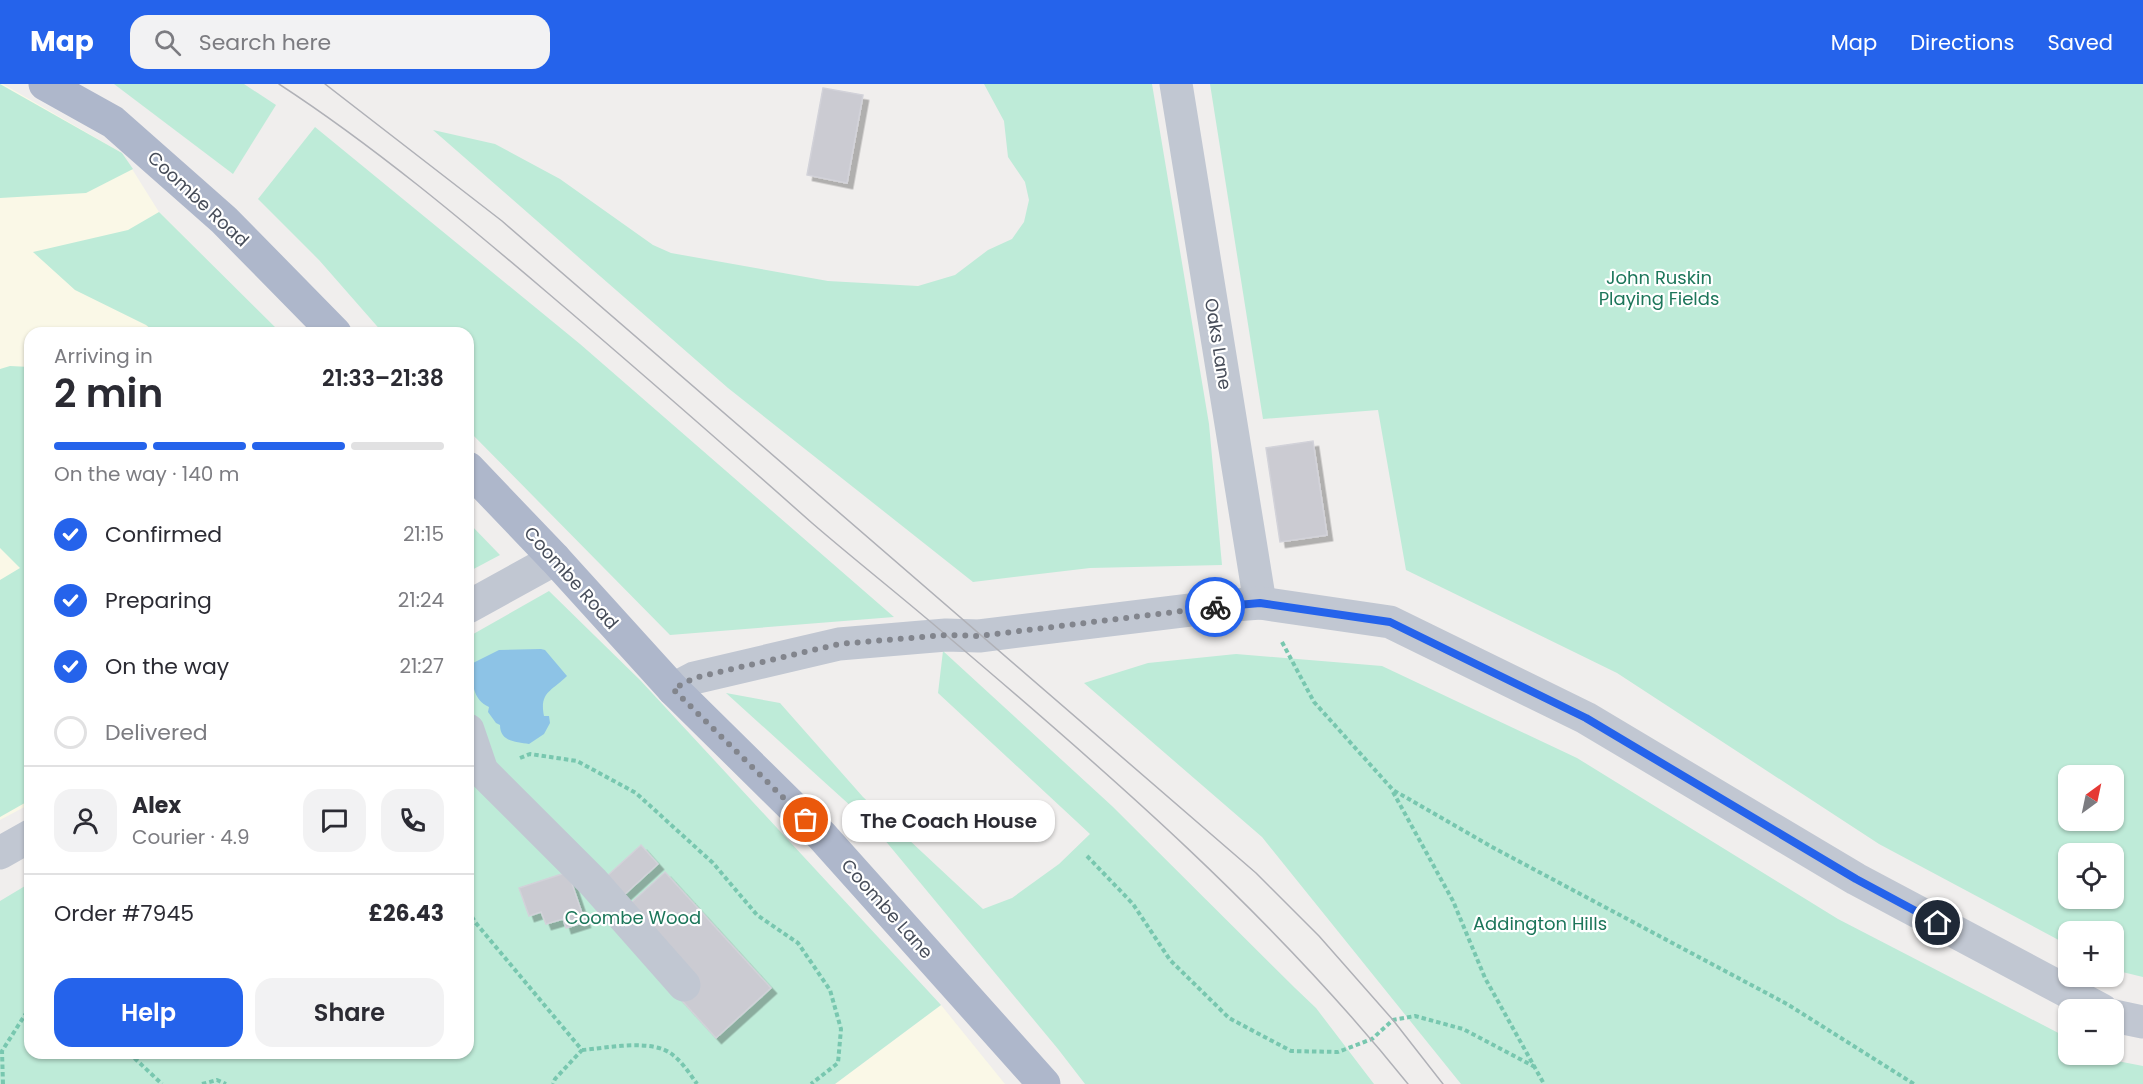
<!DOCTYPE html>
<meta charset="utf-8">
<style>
body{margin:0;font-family:Poppins,sans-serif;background:#f2f2f3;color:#2b2b33;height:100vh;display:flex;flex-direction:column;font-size:22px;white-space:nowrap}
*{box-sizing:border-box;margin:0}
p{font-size:20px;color:#7c7c81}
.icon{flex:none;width:33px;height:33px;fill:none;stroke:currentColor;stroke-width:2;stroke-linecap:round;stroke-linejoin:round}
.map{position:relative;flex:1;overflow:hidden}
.details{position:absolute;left:24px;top:243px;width:450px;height:732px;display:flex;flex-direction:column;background:#fff;border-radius:18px;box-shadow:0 2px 4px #0004}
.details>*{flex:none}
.needle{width:39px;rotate:33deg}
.fabs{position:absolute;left:2058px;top:681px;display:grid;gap:12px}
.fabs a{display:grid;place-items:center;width:66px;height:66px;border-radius:12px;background:#fff;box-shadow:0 2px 4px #0004;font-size:30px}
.pin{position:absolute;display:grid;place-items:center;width:51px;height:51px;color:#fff;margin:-26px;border:3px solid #fff;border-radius:50%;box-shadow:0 2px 6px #0007}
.courier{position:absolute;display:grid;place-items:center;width:60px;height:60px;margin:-30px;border:4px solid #2563eb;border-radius:50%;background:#fff;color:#222;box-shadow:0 2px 8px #0007}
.bubble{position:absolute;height:42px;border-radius:18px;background:#fff;box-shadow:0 2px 4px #0004;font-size:20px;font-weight:600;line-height:42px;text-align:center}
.overview em{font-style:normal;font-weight:600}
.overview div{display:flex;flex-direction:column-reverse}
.overview{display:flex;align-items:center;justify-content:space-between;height:102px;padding:0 30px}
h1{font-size:39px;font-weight:600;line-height:45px}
.bar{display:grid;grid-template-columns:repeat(4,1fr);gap:9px 6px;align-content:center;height:72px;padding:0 30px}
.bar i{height:8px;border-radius:4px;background:#e1e1e2}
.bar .current{background:#2563eb}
.bar p{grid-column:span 4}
.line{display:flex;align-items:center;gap:15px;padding:0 30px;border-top:2px solid #e1e1e2}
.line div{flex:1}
.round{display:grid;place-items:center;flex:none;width:63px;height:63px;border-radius:18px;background:#f2f2f3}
ol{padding:0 30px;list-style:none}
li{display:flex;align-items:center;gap:18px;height:66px}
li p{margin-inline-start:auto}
li .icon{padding:6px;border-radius:50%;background:#2563eb;color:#fff;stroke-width:4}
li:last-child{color:#7c7c81}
li i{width:33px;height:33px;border:3px solid #e1e1e2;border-radius:50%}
.button{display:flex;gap:12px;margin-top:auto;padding:12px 30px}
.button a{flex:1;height:69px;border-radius:18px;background:#2563eb;color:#fff;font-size:24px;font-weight:600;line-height:69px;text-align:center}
.button a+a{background:#f2f2f3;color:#2b2b33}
header{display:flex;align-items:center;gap:36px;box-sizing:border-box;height:84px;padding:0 30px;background:#2563eb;color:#fff}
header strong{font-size:28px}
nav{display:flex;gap:33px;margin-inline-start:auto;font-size:21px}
.search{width:420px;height:54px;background:#f2f2f3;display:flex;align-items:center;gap:15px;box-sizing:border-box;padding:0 21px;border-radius:18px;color:#7c7c81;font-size:22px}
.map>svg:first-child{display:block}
.commercial{fill:#faf8e7}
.green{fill:#beebd8;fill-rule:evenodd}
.water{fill:#8dc3e6}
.building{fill:#cbcbd2;stroke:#d2d2d9;stroke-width:1.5;filter:url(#shadow)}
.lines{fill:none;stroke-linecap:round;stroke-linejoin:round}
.path{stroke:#78c7af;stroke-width:4;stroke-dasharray:4.5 3;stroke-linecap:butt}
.minor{stroke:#c1c7d2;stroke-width:33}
.major{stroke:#aeb7cb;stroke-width:33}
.tram{stroke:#b0b1b7;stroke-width:1.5}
.done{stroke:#82858d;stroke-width:6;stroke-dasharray:0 10.8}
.route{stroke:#2563eb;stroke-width:8}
.labels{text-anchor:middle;stroke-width:4.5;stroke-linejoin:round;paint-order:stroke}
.street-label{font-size:18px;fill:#474d59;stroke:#fff}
.park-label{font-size:18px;fill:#1c765a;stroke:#fff}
</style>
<header>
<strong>Map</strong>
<div class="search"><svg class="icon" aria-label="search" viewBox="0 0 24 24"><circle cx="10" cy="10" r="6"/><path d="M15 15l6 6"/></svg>Search here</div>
<nav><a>Map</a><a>Directions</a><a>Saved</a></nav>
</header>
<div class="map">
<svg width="2143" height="1000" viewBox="0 0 2143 1000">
<defs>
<filter id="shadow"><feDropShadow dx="5.5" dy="5.5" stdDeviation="0" flood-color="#0004"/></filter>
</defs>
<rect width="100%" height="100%" fill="#f0eeed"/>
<g class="commercial">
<path d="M0,0H3L122,69L159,128L280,249H30V720L0,736Z"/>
<path d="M941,921L1005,1000H835Z"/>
</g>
<g class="green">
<path d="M0,0L122,69L133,85L86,109L0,114Z"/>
<path d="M114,0H244L276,21L233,90Z"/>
<path d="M984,0H1152L1209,340L1222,481L1090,484L973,498L728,304L433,46L495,60L560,95L653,161L671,169L828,197L918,202L955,191L988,166L1012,155L1024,138L1029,116L1025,98L1008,73L1004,37Z"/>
<path d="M1210,0H2143V893L2114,886V848H2068V861L1879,760L1617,589L1406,486L1378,326L1263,335ZM2068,692H2114V736H2068ZM2068,770H2114V814H2068Z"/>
<path d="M315,43L580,260L894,533L670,551L468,346V249H383L319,176L258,115Z"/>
<path d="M159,128L281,249H156L146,241L75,206L33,168L128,146Z"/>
<path d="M10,282L30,283V716L0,733V496L20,484L0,464V285Z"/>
<path d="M468,438L500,471L468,488Z"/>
<path d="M549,507L640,596L941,921L835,1000H0V817L30,799V969H468V553Z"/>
<path d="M943,567L1112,722L1295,904L1316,924L1374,1000H1085L1058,965L874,743L726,609L780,619L863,713L983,825L1012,814L1059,780L1090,750L938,609Z"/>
<path d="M1236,570L1382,582L1577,674L1838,835L2068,954V970L2101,971L2112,976L2143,982V1000H1461L1262,753L1084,599L1148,579Z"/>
</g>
<path class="water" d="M541,565L545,566L567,592C552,607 539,608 544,632H549L550,639L544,650L529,660C516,658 500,658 500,641L496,639L488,628L489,623C473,616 475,602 468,588L471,580L499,566Z"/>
<g class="building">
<path d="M823,4L863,11L847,99L807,91Z"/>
<path d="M1313,357L1327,451L1280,458L1266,364Z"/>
<path d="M641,761L658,780L623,812L606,793Z"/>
<path d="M568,788L585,838L566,844L563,835L546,840L541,828L529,832L519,804Z"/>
<path d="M665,788L771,904L716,954L675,909L631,819Z"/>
</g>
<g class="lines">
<g class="path">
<path d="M1282,558L1314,618L1393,706L1492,763L1787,920L1914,1000"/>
<path d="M520,674L530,670L577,677L636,709L713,779L757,831L798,859L830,906L841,945L838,979L811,1000"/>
<path d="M1393,708L1453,817L1485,894L1544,1000"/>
<path d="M1087,772L1133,820L1170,876L1229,934L1291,967L1338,968L1372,955L1393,936L1415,932L1463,945L1535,983"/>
<path d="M468,826L475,838L582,966L555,995L553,1000"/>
<path d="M582,966C608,964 652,954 673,971C683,979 690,990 697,1000"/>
<path d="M129,969L162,1000"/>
<path d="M3,1000L2,967L30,923"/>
<path d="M202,1000L217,996L226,1000"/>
</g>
<g class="minor">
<path d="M1176,0L1260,519"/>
<path d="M468,523L555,475"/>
<path d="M673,605L694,594L839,560L946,551L979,552L1223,522L1260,519L1390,538L1586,634L1856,795L2102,926"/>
<path d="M468,646L482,687L593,798L684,901"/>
<path d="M0,769L30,752"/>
<path d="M2114,932L2143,938"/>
</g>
<g class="major">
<path d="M45,0L113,38L224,136L335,249"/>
<path d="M468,384L555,475L673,605L822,752L1044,1000"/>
</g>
<g class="tram">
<path d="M279,0C374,62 462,136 549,210C637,285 725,362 812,439C856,477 902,513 946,551C1110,690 1273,832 1408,1000"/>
<path d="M325,0L502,137L1256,789L1319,852L1393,936L1443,1000"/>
</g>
</g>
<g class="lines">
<path class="done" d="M806,736L673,605L694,594L839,560L946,551L979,552L1215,523"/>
<path class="route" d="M1215,523L1260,519L1390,538L1586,634L1856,795L1938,839"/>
</g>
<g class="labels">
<g class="street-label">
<text transform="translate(198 115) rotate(43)" y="6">Coombe Road</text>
<text transform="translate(1218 260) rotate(81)" y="6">Oaks Lane</text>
<text transform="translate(571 494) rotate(48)" y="6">Coombe Road</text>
<text transform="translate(887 825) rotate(48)" y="6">Coombe Lane</text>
</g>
<g class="park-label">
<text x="1659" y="200">John Ruskin<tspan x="1659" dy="21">Playing Fields</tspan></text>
<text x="633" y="840">Coombe Wood</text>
<text x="1540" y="846">Addington Hills</text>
</g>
</g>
</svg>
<div class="fabs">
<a><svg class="needle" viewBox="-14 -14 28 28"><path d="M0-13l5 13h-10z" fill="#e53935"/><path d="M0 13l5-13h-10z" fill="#7c7c81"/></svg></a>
<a><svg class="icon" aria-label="locate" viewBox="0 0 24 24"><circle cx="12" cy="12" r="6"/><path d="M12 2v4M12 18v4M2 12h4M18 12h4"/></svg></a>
<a>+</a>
<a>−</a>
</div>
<div class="pin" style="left:806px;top:736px;background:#ea580c"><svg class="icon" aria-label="bag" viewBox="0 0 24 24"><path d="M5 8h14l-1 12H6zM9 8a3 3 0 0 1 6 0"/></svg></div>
<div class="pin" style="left:1938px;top:839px;background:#1f2937"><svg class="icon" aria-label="home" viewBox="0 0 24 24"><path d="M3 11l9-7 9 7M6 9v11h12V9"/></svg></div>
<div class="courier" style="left:1215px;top:523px"><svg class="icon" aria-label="bike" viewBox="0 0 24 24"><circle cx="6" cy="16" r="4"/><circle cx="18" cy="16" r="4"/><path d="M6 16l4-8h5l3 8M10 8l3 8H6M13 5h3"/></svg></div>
<div class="bubble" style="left:842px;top:716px;width:213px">The Coach House</div>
<section class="details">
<div class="overview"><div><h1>2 min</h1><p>Arriving in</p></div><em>21:33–21:38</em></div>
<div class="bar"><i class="current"></i><i class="current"></i><i class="current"></i><i></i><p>On the way · 140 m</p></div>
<ol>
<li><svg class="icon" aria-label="check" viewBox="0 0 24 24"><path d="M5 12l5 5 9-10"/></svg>Confirmed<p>21:15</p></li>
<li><svg class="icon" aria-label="check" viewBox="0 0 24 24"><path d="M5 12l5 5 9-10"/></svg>Preparing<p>21:24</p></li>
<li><svg class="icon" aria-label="check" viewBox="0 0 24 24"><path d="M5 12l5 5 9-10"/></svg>On the way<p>21:27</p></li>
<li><i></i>Delivered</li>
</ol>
<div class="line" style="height:108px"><a class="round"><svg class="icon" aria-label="person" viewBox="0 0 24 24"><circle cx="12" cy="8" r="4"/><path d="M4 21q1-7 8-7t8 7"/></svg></a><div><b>Alex</b><p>Courier · 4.9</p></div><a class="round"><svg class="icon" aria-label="chat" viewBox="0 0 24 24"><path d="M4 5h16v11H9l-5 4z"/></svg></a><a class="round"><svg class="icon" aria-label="phone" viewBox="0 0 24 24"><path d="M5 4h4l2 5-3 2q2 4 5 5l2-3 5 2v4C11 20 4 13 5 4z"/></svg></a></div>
<div class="line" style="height:78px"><div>Order #7945</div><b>£26.43</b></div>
<div class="button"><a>Help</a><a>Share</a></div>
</section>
</div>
